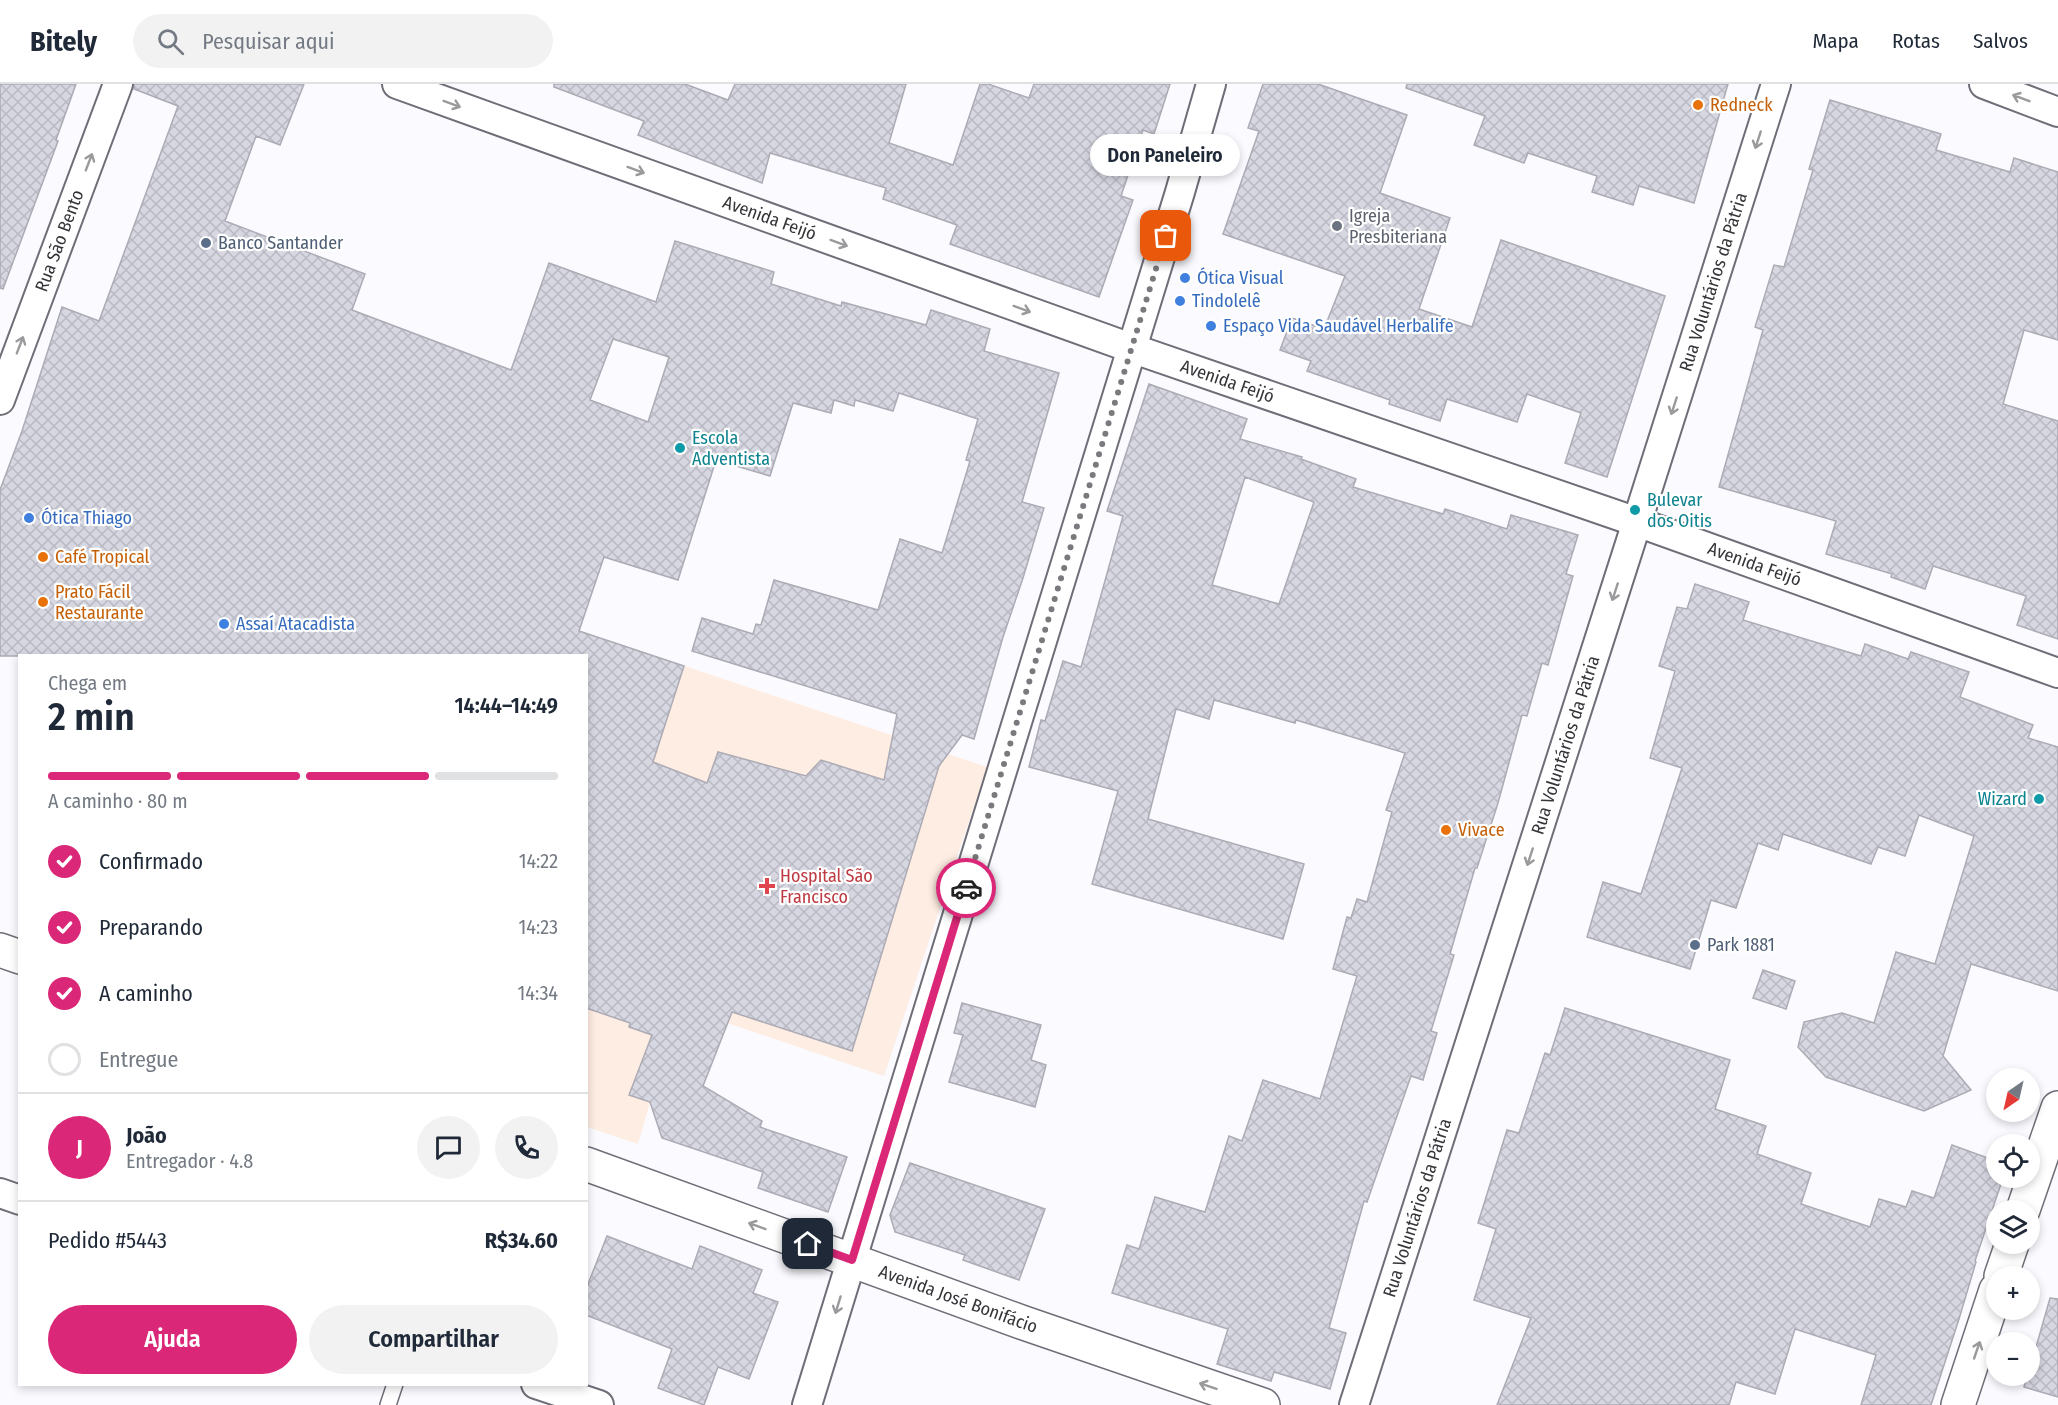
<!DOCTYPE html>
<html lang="pt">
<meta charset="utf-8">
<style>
body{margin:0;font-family:"Fira Sans Condensed",sans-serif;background:#f2f2f3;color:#1f2937;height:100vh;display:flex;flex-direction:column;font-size:22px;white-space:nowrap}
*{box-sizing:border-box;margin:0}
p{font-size:20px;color:#747a83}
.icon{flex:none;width:33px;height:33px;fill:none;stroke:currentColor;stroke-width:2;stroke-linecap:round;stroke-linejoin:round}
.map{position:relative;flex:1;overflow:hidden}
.drawer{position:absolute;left:18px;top:570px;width:570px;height:732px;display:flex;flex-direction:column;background:#fff;border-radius:0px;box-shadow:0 3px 9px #0003}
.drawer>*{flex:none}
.needle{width:39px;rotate:214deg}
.tools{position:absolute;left:1986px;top:984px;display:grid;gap:12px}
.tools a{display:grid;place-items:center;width:54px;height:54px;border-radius:50%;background:#fff;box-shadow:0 3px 9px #0003;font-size:30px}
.pin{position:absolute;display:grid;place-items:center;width:51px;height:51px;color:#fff;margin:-26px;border-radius:12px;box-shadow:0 3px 9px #0006}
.courier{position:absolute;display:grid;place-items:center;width:60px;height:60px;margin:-30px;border:4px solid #db2777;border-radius:50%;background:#fff;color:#222;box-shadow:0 2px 8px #0007}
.bubble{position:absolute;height:42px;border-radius:21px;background:#fff;box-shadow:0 3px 9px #0003;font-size:20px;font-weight:600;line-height:42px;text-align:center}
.head em{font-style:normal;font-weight:600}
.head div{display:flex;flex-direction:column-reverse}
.head{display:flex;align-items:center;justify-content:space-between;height:102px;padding:0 30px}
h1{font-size:39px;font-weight:600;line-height:45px}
.bar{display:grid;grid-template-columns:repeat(4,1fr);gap:9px 6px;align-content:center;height:72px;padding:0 30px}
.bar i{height:8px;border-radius:4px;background:#e0e1e3}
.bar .on{background:#db2777}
.bar p{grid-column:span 4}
.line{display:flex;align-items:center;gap:15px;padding:0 30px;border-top:2px solid #e0e1e3}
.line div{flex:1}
.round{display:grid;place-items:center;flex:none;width:63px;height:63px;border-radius:32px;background:#f2f2f3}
ol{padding:0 30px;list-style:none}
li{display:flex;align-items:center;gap:18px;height:66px}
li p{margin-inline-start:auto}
li .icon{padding:6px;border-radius:50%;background:#db2777;color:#fff;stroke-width:4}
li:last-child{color:#747a83}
li i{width:33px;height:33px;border:3px solid #e0e1e3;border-radius:50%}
.cta{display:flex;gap:12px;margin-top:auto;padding:12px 30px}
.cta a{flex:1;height:69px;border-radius:36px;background:#db2777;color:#fff;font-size:24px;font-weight:600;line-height:69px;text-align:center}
.cta a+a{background:#f2f2f3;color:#1f2937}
header{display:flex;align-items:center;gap:36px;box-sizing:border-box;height:84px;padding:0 30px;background:#fff;border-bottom:2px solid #e0e1e3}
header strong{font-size:28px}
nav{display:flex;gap:33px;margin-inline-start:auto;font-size:21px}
.search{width:420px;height:54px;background:#f2f2f3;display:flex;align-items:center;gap:15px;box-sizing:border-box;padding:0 21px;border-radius:33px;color:#747a83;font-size:22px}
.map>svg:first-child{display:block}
.medical{fill:#feede2}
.building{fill:url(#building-cross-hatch);stroke:#acabb5;stroke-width:1.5;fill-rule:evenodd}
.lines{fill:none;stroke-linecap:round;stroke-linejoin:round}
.service-casing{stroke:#6f6e78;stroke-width:18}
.minor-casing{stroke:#6f6e78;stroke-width:32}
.tertiary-casing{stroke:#6f6e78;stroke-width:36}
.service{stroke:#fff;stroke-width:15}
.minor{stroke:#fff;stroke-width:28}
.tertiary{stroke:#fff;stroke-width:33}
.oneway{stroke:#9a9a9c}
.done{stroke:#7a7a7e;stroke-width:6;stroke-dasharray:0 10.8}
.route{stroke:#db2777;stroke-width:8}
.food-dot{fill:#e8710a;stroke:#fff;stroke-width:2}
.worship-dot{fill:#6b7280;stroke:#fff;stroke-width:2}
.service-dot{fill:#5c6f8a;stroke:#fff;stroke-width:2}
.shop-dot{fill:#3f7fe0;stroke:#fff;stroke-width:2}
.culture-dot{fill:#0f9aa8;stroke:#fff;stroke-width:2}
.health-dot{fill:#e0444e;stroke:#fff;stroke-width:2}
.labels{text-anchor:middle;stroke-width:4.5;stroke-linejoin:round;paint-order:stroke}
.food-label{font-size:18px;fill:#c56008;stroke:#fff;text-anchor:start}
.worship-label{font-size:18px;fill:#5b616d;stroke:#fff;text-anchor:start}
.street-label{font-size:18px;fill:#353539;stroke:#fff}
.service-label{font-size:18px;fill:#4e5e75;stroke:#fff;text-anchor:start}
.shop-label{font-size:18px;fill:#366cbe;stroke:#fff;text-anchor:start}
.culture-label{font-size:18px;fill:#0d838f;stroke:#fff;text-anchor:start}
.health-label{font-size:18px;fill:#be3a42;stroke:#fff;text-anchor:start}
</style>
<header>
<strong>Bitely</strong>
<div class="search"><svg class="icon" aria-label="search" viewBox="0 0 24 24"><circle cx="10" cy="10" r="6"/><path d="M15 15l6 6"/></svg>Pesquisar aqui</div>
<nav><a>Mapa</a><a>Rotas</a><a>Salvos</a></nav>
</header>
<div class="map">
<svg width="2058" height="1321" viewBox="0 0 2058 1321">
<defs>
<pattern id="building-cross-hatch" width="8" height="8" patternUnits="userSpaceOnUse" patternTransform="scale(1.5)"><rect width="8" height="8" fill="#d7d7e2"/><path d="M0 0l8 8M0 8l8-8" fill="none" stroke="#b9b9c3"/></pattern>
</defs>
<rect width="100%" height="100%" fill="#fafaff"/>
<path class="medical" d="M473,511L987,683L884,992L727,939L630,1011L650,1018L638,1060L587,1043L586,572Z"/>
<g class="building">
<path d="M0,0H76L56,56L58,57L3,205L0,204Z"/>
<path d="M134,0H304L280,61L256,52L225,137L365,190L352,226L511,286L549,179L656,218L675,157L774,188L771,200L841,222L842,218L926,241L931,226L990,245L984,267L1059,289L1022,418L1044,424L1023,494L1003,553L974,655L962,651L939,682L852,967L732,928L703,1002L762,1037L760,1043L847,1073L828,1128L758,1104L763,1088L662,1054L650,1018L629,1011L652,951L629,943L630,939L586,924V572H0V406L22,347L62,223L99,237L178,22L134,5ZM613,255L669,273L648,338L590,316ZM899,309L978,335L966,376L970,377L942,469L900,455L878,526L774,496L761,541L756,540L753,550L702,534L692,567L897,630L884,696L821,676L806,692L718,668L707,699L653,678L684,582L579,547L604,473L678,496L716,376L770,392L793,319L831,329L834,316L854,322L855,316L893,327Z"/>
<path d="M554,0H685L728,16L735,0H906L889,59L953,81L980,0H988L1029,14L1034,0H1170L1154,50L1143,46L1121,112L1133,116L1099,213L950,160L957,141L883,115L886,104L770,69L762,99L638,51L644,37L554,3Z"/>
<path d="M1263,0H1318L1407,31L1380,109L1450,134L1419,225L1472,243L1501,156L1665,212L1607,393L1565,379L1581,329L1527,310L1517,338L1447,315L1440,337L1389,320L1390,316L1307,287L1311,277L1280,266L1292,234L1324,245L1345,192L1223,150L1259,47L1248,44Z"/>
<path d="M1407,0H1728L1694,119L1639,102L1633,121L1592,108L1597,92L1528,69L1524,79L1474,61L1485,32L1406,4Z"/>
<path d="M1830,16L1941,50L1936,66L2010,88L2014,74L2058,88V256L2024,246L2003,320L2058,337V555L2017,541L2026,512L1933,482L1925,505L1891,493L1892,490L1826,470L1836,437L1719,403L1763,246L1755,243L1774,181L1784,183L1813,86L1809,85Z"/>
<path d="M1149,300L1247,335L1240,355L1302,373L1301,375L1356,395L1353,403L1443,430L1445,425L1507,445L1511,431L1578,451L1566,490L1573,492L1548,581L1542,579L1527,632L1522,631L1498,719L1477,784H1475L1450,870L1454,871L1431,947L1437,949L1423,996L1411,992L1367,1118L1364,1117L1329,1244L1346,1249L1330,1305L1274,1288L1271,1297L1217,1280L1228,1245L1112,1209L1127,1161L1139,1165L1155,1113L1205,1128L1229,1052L1242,1057L1263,996L1320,1015L1357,892L1333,885L1347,833L1351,834L1357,815L1367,818L1392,728L1386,726L1405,669L1296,636L1295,639L1214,616L1209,635L1176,625L1148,735L1304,780L1283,855L1092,800L1118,707L1029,683L1041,636L1045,637L1063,577L1081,583L1123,432L1107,427ZM1245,393L1314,418L1279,520L1212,501Z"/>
<path d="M1695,500L1749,518L1743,536L1861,572L1865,560L1908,575L1911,568L1969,588L1960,613L2033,641L2028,654L2058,663V907L1971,880L1943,972L1971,1006L1924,1027L1826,993L1798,963L1804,938L1842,929L1874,939L1896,868L1935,880L1974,752L1919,731L1905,772L1878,763L1871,780L1783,750L1778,766L1758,759L1736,824L1711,816L1690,885L1587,853L1603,798L1641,810L1682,684L1650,674L1675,587L1659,582L1677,523L1687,525Z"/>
<path d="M1763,886L1795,897L1786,925L1753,914Z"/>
<path d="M962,919L1041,941L1031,976L1046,981L1035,1023L949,998L963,951L954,949Z"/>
<path d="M1565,924L1730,976L1715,1025L1766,1042L1757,1070L1811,1089L1801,1120L1870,1143L1879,1115L1906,1123L1912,1107L1934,1114L1952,1061L1996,1077V1094H2003L1975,1177L1976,1178L1959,1235L1931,1321H1861L1876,1271L1795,1245L1775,1310L1736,1298L1729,1321H1497L1531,1234L1474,1216L1496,1145L1478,1139L1507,1046L1519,1049L1545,969L1550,971Z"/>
<path d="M910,1079L1045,1125L1019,1196L963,1176L965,1171L895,1148L890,1131Z"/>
<path d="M607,1152L692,1185L700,1162L762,1186L753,1209L778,1218L749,1295L718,1283L704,1321L658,1304L672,1265L586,1231V1205Z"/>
<path d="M2050,1214L2058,1215V1313L2024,1303L2027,1292H2030V1284Z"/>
</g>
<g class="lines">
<defs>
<path id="service" d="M388,1321L395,1300"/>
<g id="minor">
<path id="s1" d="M397,0L1131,264L1637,438L2058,589"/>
<path d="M1984,0L2058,28"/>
<path id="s2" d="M0,316L118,0"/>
<path d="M0,1109L20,1116"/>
<path d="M536,1300L599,1321"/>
<path d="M807,1321L1180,108L1211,0"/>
<path id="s3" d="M1354,1321L1637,438L1776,0"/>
</g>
<g id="tertiary">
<path d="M0,866L20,873"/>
<path id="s4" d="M586,1080L1024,1239L1263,1321"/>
<path d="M2023,1126L2058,1024"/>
<path d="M2001,1192L2012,1160"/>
<path d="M1958,1321L1996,1206"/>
</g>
</defs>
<use href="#service" class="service-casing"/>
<use href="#minor" class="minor-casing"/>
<use href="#tertiary" class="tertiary-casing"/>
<use href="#service" class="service"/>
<use href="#minor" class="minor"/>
<use href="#tertiary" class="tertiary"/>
</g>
<defs><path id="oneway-shaft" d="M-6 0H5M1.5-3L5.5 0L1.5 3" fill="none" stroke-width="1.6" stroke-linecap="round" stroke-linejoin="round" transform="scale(1.5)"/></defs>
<g class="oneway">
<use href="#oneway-shaft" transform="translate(2021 14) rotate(-159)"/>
<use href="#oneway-shaft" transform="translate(452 20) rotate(20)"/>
<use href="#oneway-shaft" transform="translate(1758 56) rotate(108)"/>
<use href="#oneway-shaft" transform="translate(89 78) rotate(-69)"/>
<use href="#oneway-shaft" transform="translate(636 86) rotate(20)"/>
<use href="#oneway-shaft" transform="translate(839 159) rotate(20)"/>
<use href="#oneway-shaft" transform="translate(1022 225) rotate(20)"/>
<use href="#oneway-shaft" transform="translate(20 261) rotate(-69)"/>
<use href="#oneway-shaft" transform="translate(1674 322) rotate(108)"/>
<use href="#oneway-shaft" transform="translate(1615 508) rotate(108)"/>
<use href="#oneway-shaft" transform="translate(1530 773) rotate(108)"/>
<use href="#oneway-shaft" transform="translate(757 1142) rotate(-160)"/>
<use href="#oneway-shaft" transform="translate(838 1221) rotate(107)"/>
<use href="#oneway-shaft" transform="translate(1977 1266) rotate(-71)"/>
<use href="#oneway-shaft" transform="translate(1208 1302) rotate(-161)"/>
</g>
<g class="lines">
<path class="done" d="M966,804L1166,152"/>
<path class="route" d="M808,1160L852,1176L966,804"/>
</g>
<g class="food-dot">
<circle cx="1698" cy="21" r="6"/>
<circle cx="43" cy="473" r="6"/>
<circle cx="43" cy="518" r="6"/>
<circle cx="1446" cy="746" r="6"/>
</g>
<circle class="worship-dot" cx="1337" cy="142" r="6"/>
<g class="service-dot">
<circle cx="206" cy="159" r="6"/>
<circle cx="1695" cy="861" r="6"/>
</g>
<g class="shop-dot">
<circle cx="1185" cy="194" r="6"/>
<circle cx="1180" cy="217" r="6"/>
<circle cx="1211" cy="242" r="6"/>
<circle cx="29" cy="434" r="6"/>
<circle cx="224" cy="540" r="6"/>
</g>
<g class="culture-dot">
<circle cx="680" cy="364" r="6"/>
<circle cx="1635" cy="426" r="6"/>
<circle cx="2039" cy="715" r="6"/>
</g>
<path class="health-dot" d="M764 793h6v6h6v6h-6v6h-6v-6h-6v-6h6z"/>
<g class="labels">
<g class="food-label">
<text x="1710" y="27">Redneck</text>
<text x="55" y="479">Café Tropical</text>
<text x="55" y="514">Prato Fácil<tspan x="55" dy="21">Restaurante</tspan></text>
<text x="1458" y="752">Vivace</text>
</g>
<g class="worship-label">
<text x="1349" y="138">Igreja<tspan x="1349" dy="21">Presbiteriana</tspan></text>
</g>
<g class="street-label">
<text dy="6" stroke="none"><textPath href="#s1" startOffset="396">Avenida Feijó</textPath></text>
<text dy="6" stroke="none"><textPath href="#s2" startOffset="170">Rua São Bento</textPath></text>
<text dy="6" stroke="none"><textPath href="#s3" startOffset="1179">Rua Voluntários da Pátria</textPath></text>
<text dy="6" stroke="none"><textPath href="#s1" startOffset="882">Avenida Feijó</textPath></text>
<text dy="6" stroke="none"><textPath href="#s1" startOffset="1440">Avenida Feijó</textPath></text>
<text dy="6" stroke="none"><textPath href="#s3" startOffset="693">Rua Voluntários da Pátria</textPath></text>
<text dy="6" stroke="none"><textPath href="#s3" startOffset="207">Rua Voluntários da Pátria</textPath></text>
<text dy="6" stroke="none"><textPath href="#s4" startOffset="396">Avenida José Bonifácio</textPath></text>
</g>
<g class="service-label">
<text x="218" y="165">Banco Santander</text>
<text x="1707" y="867">Park 1881</text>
</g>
<g class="shop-label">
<text x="1197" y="200">Ótica Visual</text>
<text x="1192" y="223">Tindolelê</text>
<text x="1223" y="248">Espaço Vida Saudável Herbalife</text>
<text x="41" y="440">Ótica Thiago</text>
<text x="236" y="546">Assaí Atacadista</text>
</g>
<g class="culture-label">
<text x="692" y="360">Escola<tspan x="692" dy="21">Adventista</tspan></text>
<text x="1647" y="422">Bulevar<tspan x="1647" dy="21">dos Oitis</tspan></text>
<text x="2027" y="721" text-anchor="end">Wizard</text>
</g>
<g class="health-label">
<text x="780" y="798">Hospital São<tspan x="780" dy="21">Francisco</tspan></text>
</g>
</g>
</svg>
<div class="tools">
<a><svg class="needle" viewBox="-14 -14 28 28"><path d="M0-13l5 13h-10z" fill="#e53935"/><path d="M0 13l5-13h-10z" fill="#747a83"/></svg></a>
<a><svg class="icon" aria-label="locate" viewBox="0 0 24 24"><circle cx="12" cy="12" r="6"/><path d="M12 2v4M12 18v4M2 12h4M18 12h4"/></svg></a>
<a><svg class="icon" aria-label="layers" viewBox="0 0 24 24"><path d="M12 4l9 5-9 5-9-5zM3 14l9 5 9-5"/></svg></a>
<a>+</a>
<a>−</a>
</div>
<div class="pin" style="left:1166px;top:152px;background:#ea580c"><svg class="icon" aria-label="bag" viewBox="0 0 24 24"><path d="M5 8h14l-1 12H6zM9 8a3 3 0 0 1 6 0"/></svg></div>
<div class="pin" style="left:808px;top:1160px;background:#1f2937"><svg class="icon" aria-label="home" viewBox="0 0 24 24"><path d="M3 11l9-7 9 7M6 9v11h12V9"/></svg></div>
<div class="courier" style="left:966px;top:804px"><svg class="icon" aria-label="car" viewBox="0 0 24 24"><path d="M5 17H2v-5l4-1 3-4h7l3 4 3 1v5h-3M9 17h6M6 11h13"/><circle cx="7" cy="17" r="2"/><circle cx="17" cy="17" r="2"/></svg></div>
<div class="bubble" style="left:1090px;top:50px;width:150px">Don Paneleiro</div>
<section class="drawer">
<div class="head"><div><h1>2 min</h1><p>Chega em</p></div><em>14:44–14:49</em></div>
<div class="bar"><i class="on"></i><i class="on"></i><i class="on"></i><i></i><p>A caminho · 80 m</p></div>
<ol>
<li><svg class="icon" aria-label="check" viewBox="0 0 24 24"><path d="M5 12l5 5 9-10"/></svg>Confirmado<p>14:22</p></li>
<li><svg class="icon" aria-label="check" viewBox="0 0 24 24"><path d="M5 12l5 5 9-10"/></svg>Preparando<p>14:23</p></li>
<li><svg class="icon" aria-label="check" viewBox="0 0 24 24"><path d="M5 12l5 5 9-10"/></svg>A caminho<p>14:34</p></li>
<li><i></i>Entregue</li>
</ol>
<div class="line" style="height:108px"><b class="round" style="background:#db2777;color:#fff">J</b><div><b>João</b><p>Entregador · 4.8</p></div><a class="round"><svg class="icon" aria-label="chat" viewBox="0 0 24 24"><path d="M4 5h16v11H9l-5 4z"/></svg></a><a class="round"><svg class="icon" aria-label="phone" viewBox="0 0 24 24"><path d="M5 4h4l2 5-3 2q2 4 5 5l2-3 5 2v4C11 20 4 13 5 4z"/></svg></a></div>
<div class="line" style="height:78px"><div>Pedido #5443</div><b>R$34.60</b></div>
<div class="cta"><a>Ajuda</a><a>Compartilhar</a></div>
</section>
</div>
